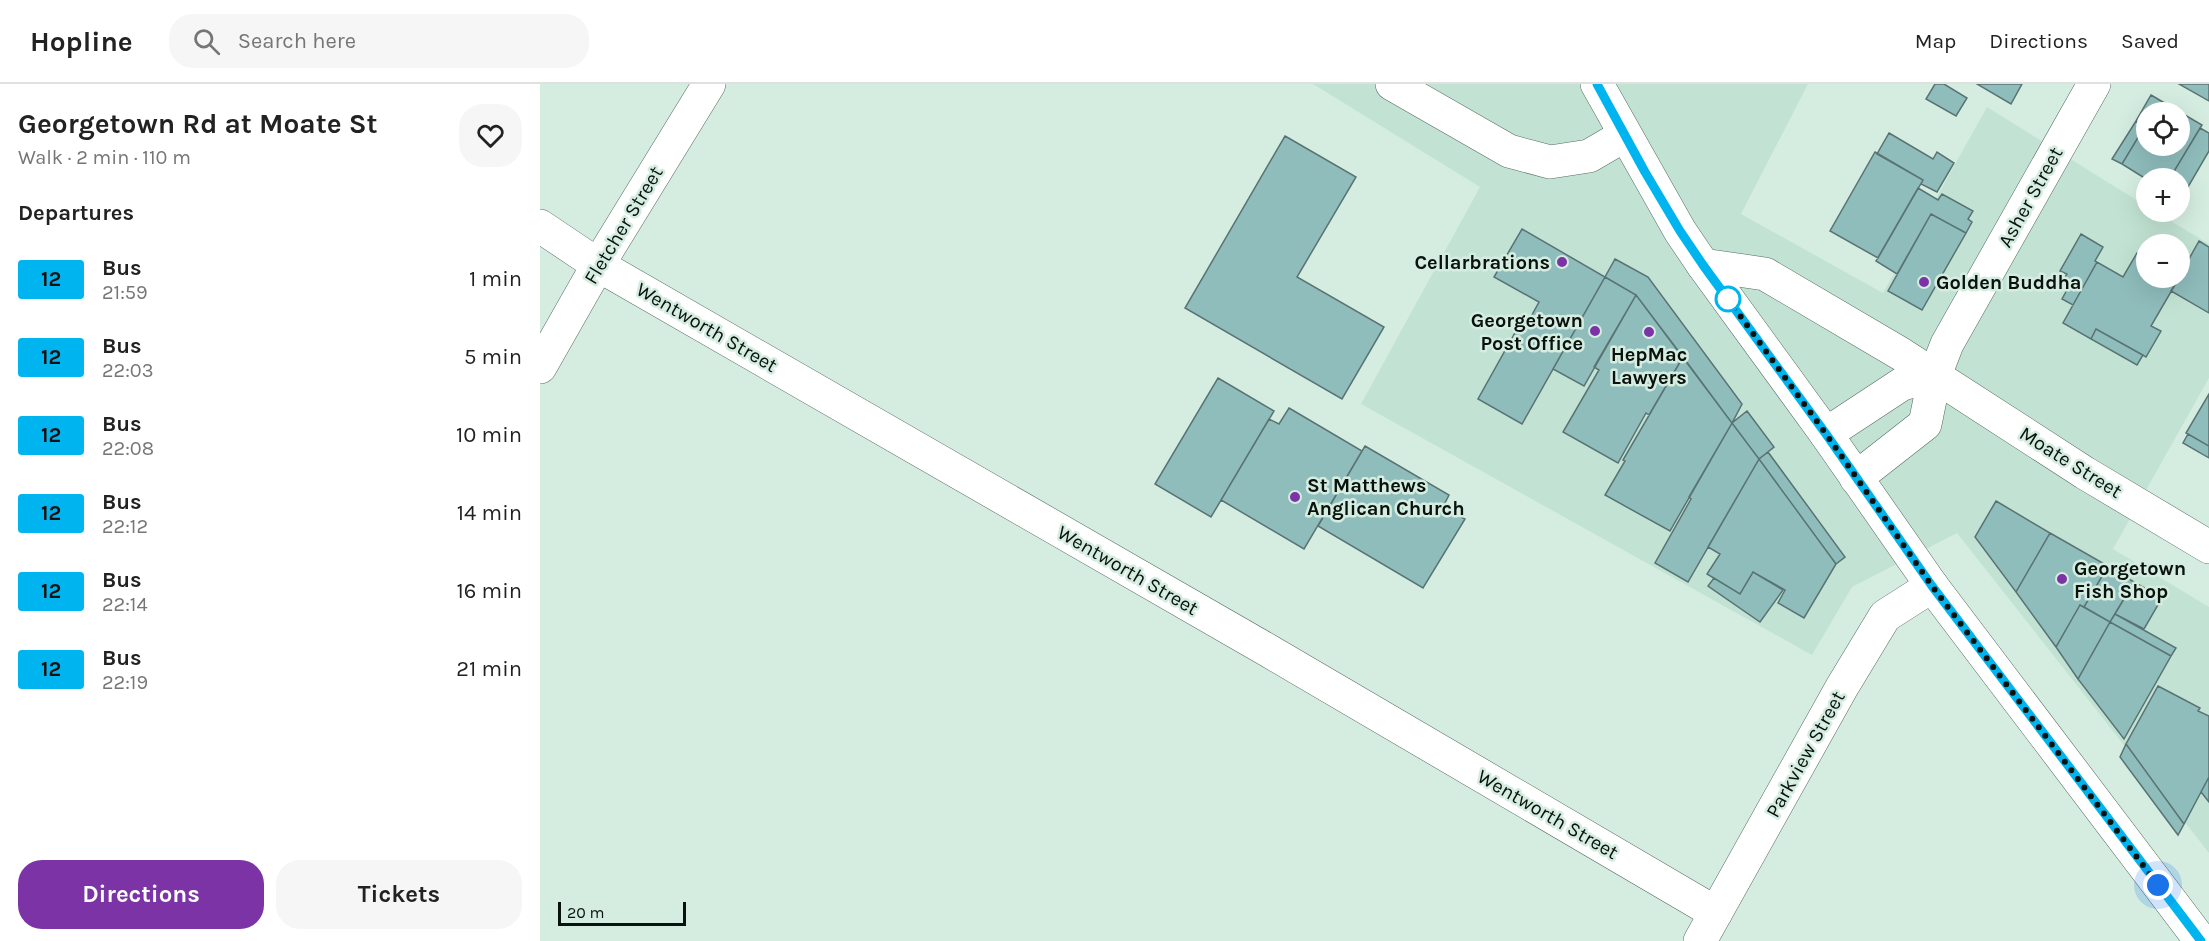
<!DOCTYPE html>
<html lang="en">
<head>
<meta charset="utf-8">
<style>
	body { margin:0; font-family:Karla,sans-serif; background:#f6f6f6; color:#222; height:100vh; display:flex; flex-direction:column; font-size:22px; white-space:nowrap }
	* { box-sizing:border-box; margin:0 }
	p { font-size:20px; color:#767676 }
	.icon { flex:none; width:33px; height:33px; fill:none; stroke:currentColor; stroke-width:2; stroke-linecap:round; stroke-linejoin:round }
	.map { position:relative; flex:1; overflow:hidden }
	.drawer { display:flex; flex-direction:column; background:#fff; width:540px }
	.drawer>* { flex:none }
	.badge { padding:0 12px; border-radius:4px; font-size:21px; line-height:39px }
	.buttons { position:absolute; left:1596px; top:18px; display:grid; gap:12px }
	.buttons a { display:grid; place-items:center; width:54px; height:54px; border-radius:50%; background:#fff; box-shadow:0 6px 24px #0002; font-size:30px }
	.scale { position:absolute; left:18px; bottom:15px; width:128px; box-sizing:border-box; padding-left:6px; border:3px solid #0a120e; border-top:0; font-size:16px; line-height:21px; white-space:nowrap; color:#0a120e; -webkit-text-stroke:4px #d5ede1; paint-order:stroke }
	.you { position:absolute; width:30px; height:30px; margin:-15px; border:4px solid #fff; border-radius:50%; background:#1a73e8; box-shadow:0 0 0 9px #1a73e833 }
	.map>.badge { position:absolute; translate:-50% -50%; box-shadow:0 0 0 3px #fff }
	h2 { padding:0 18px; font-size:22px; line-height:54px }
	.round { display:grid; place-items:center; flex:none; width:63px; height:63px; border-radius:24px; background:#f6f6f6 }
	.head { display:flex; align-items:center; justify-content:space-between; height:102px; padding:0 18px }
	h1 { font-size:28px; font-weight:700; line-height:45px }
	.button { display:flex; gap:12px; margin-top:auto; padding:12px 18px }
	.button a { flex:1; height:69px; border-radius:24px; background:#7c33a6; color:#fff; font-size:24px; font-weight:700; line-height:69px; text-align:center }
	.button a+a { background:#f6f6f6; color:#222 }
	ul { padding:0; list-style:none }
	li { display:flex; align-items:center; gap:18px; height:78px; padding:0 18px }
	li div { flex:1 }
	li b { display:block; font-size:22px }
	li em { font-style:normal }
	li .badge { min-width:66px; font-weight:700; text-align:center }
	header { display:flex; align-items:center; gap:36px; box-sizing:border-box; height:84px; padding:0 30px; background:#fff; border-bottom:2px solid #e0e0e0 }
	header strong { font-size:28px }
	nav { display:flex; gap:33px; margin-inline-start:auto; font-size:21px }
	.search { width:420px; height:54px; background:#f6f6f6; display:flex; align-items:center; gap:15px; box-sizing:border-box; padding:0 21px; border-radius:24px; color:#767676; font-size:22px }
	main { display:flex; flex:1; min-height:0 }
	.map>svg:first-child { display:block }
	.built { fill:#c2e3d3; fill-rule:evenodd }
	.building { fill:#8fbdbc; stroke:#597372; stroke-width:1.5; fill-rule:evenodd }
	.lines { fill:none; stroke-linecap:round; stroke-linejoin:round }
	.minor-casing { stroke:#566c61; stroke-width:34 }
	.tertiary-casing { stroke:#566c61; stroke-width:34 }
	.minor { stroke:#fff; stroke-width:33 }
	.tertiary { stroke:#fff; stroke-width:33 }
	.line-casing { stroke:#fff; stroke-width:14 }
	.line { stroke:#00b5ef; stroke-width:9 }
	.walk { stroke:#0a120e; stroke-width:6; stroke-dasharray:0 10.8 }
	.poi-dot { fill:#7c33a6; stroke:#d5ede1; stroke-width:2 }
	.stop-dot { fill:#fff; stroke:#00b5ef; stroke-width:3 }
	.labels { text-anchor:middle; stroke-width:5; stroke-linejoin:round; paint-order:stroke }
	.street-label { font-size:20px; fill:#0a120e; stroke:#d5ede1 }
	.poi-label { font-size:20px; font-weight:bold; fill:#0a120e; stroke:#d5ede1; text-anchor:start }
</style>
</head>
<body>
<header>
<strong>Hopline</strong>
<div class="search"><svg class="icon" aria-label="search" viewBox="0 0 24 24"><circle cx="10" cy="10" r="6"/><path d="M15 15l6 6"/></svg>Search here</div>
<nav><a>Map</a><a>Directions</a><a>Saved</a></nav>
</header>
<main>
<section class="drawer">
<div class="head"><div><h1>Georgetown Rd at Moate St</h1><p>Walk · 2 min · 110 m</p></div><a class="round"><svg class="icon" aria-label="heart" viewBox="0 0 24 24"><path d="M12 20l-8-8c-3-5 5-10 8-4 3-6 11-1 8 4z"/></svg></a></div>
<h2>Departures</h2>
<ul>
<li><span class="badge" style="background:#00b5ef;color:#111">12</span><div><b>Bus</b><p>21:59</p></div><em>1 min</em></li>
<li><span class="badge" style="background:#00b5ef;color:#111">12</span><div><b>Bus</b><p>22:03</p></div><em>5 min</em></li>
<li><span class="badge" style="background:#00b5ef;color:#111">12</span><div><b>Bus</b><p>22:08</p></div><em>10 min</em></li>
<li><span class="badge" style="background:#00b5ef;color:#111">12</span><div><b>Bus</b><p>22:12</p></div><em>14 min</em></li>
<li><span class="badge" style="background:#00b5ef;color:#111">12</span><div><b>Bus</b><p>22:14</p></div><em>16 min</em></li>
<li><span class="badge" style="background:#00b5ef;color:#111">12</span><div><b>Bus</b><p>22:19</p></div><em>21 min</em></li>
</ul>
<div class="button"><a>Directions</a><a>Tickets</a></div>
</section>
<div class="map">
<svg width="1669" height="857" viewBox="0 0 1669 857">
	<rect width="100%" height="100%" fill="#d5ede1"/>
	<!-- built -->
	<path class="built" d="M773 0H1268L1201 130 1343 209 1447 23 1606 122V128H1616L1669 160V294L1573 465 1669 523V769L1417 449 1312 503 1272 571 821 320 940 103ZM1606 160H1640V194H1606Z"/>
	<!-- building -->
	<path class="building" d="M1395 0H1404L1427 14 1416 32 1386 15Z
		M1437 0H1482L1471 20Z
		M1639 0H1669V17Z
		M1611 11 1662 41 1630 94 1606 95 1582 80 1605 42 1596 37ZM1606 28H1640V62H1606Z
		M1596 37 1605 42 1582 80 1572 75Z
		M1660 44 1669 49V67L1641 115 1640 94H1630Z
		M1349 49 1393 75 1397 68 1414 79 1397 108 1381 100 1383 96 1337 70Z
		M745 52 816 93 757 193 844 243 802 315 645 224Z
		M1335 68 1383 96 1338 174 1290 147Z
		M1378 104 1398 116 1402 110 1433 127 1428 135 1432 138 1426 149 1391 130 1357 190 1336 177Z
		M1391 130 1426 149 1382 226 1348 207Z
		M982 145 1065 193 982 340 938 315 976 247 982 249 999 218 954 193Z
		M1541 150 1563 163 1555 177 1557 178 1533 221 1522 215 1528 204 1520 201 1527 190 1520 187Z
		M1659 157 1669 163V229L1631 207Z
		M1597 169 1606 175V194H1639L1611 242 1621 247 1606 273 1556 245 1551 255 1523 239 1557 178 1583 193Z
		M1075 175 1108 193 1202 320 1192 339 1096 211 1065 193Z
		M1065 193 1096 211 1044 302 1013 285Z
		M1096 211 1143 273 1109 331 1106 329 1078 379 1023 348 1059 286 1054 283Z
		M1556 245 1603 271 1597 281 1551 255Z
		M1143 273 1192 339 1130 447 1065 411 1085 377 1083 376Z
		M678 294 734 327 671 433 615 400Z
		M1669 310V362L1646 349Z
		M749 324 822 367 764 465 681 416 729 335 739 340Z
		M1207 327 1234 363 1219 375 1192 339Z
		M1192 339 1219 375 1148 498 1115 479 1151 415 1149 413Z
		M1648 350 1669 362V374L1643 359Z
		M825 362 909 411 903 423 925 435 883 504 778 442Z
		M1228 368 1305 473 1296 480 1219 375Z
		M1219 375 1296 480 1264 534 1238 519 1245 506 1213 488 1200 510 1167 490 1180 470 1168 463Z
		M1456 417 1510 449 1476 508 1435 453Z
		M1510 449 1568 482 1544 523 1540 521 1516 563 1476 508Z
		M1568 482 1594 498 1570 538 1544 523Z
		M1213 488 1243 506 1220 538 1168 502 1174 494 1200 510Z
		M1594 498 1622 514 1604 545 1575 530Z
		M1540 521 1570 538 1538 595 1516 563Z
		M1575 530 1636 564 1631 572 1570 538Z
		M1570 538 1631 572 1584 655 1538 595Z
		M1618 602 1660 624 1658 627 1669 632V693L1644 740 1586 660Z
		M1586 660 1644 740 1638 751 1580 673Z
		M1669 693V718L1661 708Z"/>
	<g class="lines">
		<defs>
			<path id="minor" d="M852 0 969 67 1010 78 1049 72 1085 51
				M0 142 58 181 729 567 1176 829
				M1163 181 1225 190 1361 270 1545 389 1669 463
				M0 283 58 181 169 0
				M1286 350 1362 300 1395 291
				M1316 394 1385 340 1395 291 1407 260 1554 0
				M1160 857 1302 603 1345 532 1392 502"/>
			<path id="tertiary" d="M1057 0 1140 147 1163 181 1286 350 1392 502 1661 857"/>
		</defs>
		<!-- minor casing -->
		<use href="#minor" class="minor-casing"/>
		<!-- tertiary casing -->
		<use href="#tertiary" class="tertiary-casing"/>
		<!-- minor -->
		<use href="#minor" class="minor"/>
		<!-- tertiary -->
		<use href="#tertiary" class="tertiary"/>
	</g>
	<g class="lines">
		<defs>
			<path id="line" d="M1057 0 1105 88 1140 147 1163 181 1286 350 1392 502 1661 857"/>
		</defs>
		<!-- line casing -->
		<use href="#line" class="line-casing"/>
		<!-- line -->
		<use href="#line" class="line"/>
		<!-- walk -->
		<path class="walk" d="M1188 215 1286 350 1392 502 1618 801"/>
	</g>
	<!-- markers -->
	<g class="poi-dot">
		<circle cx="1022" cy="178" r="6"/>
		<circle cx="1384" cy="198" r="6"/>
		<circle cx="1055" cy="247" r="6"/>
		<circle cx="1109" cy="248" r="6"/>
		<circle cx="755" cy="413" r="6"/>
		<circle cx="1522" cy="495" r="6"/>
	</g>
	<circle class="stop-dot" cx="1188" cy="215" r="12"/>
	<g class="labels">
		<!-- street labels -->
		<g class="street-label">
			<text transform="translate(1490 113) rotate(-61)" y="7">Asher Street</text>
			<text transform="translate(83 141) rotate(-59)" y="7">Fletcher Street</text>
			<text transform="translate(167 243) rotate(30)" y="7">Wentworth Street</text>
			<text transform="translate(1531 378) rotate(32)" y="7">Moate Street</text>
			<text transform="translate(588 486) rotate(30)" y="7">Wentworth Street</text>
			<text transform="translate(1265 670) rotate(-61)" y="7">Parkview Street</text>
			<text transform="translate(1008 730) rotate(30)" y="7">Wentworth Street</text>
		</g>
		<!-- poi labels -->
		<g class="poi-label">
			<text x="1010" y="185" text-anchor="end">Cellarbrations</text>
			<text x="1396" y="205">Golden Buddha</text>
			<text x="1043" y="243" text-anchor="end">Georgetown<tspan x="1043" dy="23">Post Office</tspan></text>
			<text x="1109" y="277" text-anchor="middle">HepMac<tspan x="1109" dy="23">Lawyers</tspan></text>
			<text x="767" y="408">St Matthews<tspan x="767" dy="23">Anglican Church</tspan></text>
			<text x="1534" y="491">Georgetown<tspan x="1534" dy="23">Fish Shop</tspan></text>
		</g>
	</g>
</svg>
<div class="buttons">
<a><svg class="icon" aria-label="locate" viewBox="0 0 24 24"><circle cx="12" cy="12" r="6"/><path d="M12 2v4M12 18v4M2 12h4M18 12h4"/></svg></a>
<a>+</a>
<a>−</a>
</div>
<div class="scale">20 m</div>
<div class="you" style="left:1618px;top:801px"></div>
</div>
</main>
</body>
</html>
